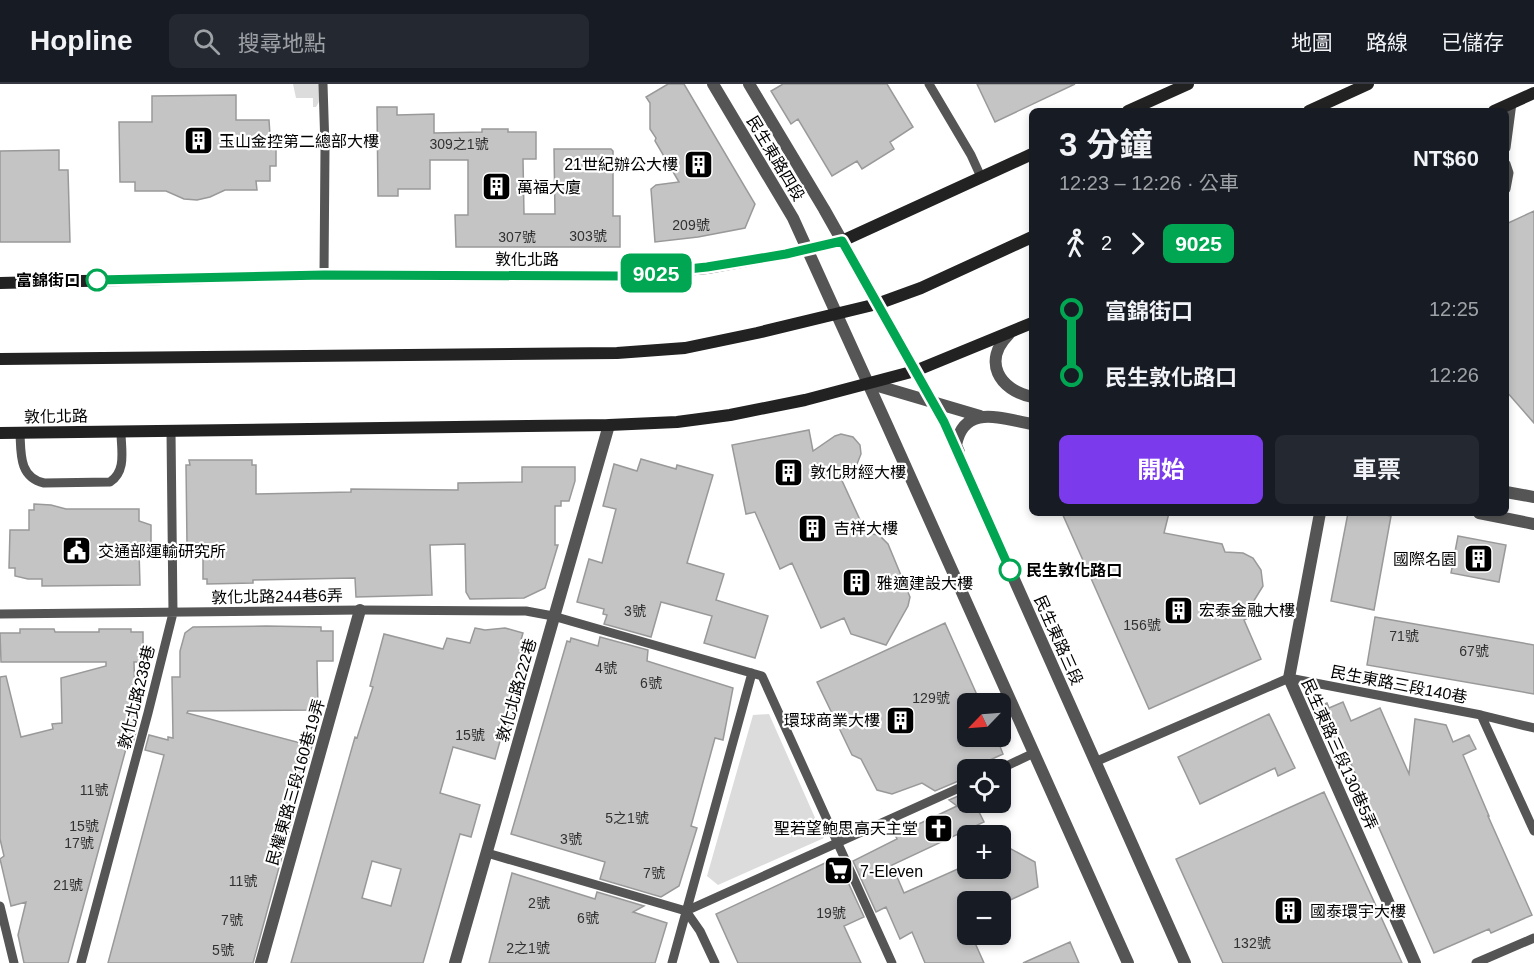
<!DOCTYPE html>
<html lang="zh-TW">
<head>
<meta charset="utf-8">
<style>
	body { margin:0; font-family:Arial,"Noto Sans TC",sans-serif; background:#242831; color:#f1f3f6; height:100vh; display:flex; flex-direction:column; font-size:22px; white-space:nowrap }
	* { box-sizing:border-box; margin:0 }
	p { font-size:20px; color:#9ea1a6 }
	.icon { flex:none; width:33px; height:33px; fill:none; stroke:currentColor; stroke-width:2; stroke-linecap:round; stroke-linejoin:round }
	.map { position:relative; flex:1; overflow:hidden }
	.panel { position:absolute; left:1029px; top:24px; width:480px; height:408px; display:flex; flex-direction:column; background:#171b24; border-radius:9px; box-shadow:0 3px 9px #0003 }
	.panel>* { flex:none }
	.badge { padding:0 12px; border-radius:9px; font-size:21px; line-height:39px }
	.needle { width:39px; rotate:245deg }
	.controls { position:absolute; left:957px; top:609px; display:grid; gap:12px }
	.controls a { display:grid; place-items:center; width:54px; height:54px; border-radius:9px; background:#171b24; box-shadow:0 3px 9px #0003; font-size:30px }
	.map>.badge { position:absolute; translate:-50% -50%; box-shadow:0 0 0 3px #fff }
	.legs { display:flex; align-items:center; gap:9px; height:66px; padding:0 30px; font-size:20px }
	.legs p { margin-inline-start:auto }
	.summary { display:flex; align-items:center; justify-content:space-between; height:102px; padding:0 30px }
	h1 { font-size:33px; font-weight:700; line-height:45px }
	.primary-button { display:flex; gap:12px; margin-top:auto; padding:12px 30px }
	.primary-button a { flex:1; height:69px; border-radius:9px; background:#7c3aed; color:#fff; font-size:24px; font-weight:700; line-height:69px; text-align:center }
	.primary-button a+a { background:#242831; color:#f1f3f6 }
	ul { padding:0 30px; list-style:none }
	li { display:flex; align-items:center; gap:21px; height:66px; font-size:22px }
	li i { display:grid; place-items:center; width:9px; height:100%; margin:0 8px; background:currentColor }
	li i::after { content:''; width:15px; height:15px; margin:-8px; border:4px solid; border-radius:50%; background:#171b24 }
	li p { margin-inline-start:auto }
	li:first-child i { background:linear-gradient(#0000 50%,currentColor 0) }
	li:last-child i { background:linear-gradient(currentColor 50%,#0000 0) }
	header { display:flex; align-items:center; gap:36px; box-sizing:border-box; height:84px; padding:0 30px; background:#171b24; border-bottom:2px solid #363941 }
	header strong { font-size:28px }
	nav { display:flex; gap:33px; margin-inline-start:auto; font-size:21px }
	.search { width:420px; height:54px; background:#242831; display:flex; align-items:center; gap:15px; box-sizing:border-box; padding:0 21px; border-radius:9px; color:#9ea1a6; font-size:22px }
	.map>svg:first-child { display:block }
	.green { fill:#dcdcdc }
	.building { fill:#c4c4c4; stroke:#999; stroke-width:1.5; fill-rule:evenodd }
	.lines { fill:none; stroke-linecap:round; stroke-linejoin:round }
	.service { stroke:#555; stroke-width:9 }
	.minor { stroke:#555; stroke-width:12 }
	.tertiary { stroke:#555; stroke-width:12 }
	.secondary { stroke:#222; stroke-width:12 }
	.line-1-casing { stroke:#fff; stroke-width:14 }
	.line-1 { stroke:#00a651; stroke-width:9 }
	.stop-1-dot { fill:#fff; stroke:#00a651; stroke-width:3 }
	.labels { text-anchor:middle; stroke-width:4.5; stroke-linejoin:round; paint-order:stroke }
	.number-label { font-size:14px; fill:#313131 }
	.poi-label { font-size:16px; fill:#000; stroke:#fff; text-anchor:start }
	.street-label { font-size:16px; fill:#000; stroke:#fff }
	.stop-label { font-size:16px; font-weight:bold; fill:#000; stroke:#fff; text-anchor:end }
</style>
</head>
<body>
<header>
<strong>Hopline</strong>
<div class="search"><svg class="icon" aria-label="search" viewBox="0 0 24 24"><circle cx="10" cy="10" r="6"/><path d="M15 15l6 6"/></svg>搜尋地點</div>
<nav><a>地圖</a><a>路線</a><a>已儲存</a></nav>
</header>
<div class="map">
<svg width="1534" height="879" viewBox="0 0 1534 879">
	<rect width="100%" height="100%" fill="#fff"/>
	<!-- green -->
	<path class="green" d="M293 0H322L323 11 316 23H313V14H296Z
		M769 630 824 754 718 801 707 792 753 631Z"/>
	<!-- building -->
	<path class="building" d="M668 0H684L755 120 745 144 698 153 655 158 651 105 656 101 679 98 655 57 656 54 650 45V19L646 13Z
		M783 0H887L913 43 890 58 894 65 862 85 857 77 832 92 798 35 791 40 771 7Z
		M977 0H1075L995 38Z
		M236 11V36H269L270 51H276V82H270V97H256L257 106H225L210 113 197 116 184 115 166 107H135V98H120L119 38H152V12Z
		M377 23H397V31L434 30V49L482 48V45H508V48H536V75H523L524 130H555L554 65H611L613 67V132H620V163H456L455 131H468V76H430V105H398V112H378Z
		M59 66V86H68L70 158H0V67Z
		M1534 127V339L1506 307V140Z
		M809 346 813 367 835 352 841 350 853 353 860 361 861 370 857 380 839 390 866 449 879 451 888 460 910 513 908 522 886 561 851 550 844 534 821 544 792 479 780 485 755 428 746 430 732 361Z
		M641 375 676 385 677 381 713 391 687 479 724 490 716 516 768 532 755 574 704 559 712 532 661 518 651 553 604 540 607 531 603 530 604 525 577 518 589 475 602 479 616 425 603 422 614 380 637 387Z
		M189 376H252V381H256V410L351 408V405L458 406V399L522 398V383H575V397L569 417H561V422H555V461H558L545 504 524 514 470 515 466 508 465 460 430 461 432 511 356 513 355 494 253 496V499L207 500V495H203V466H191V460H187L186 381H190Z
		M34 420 51 421 66 425H139V437L151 441V466H139L140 501 42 502V495H28L15 492V484H9L10 446H29V426H34Z
		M1062 429H1169L1164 449 1222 460 1225 468 1243 469 1253 474 1261 486 1263 502 1250 523 1254 531 1244 536 1261 575 1149 625Z
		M1348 429H1375L1391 432 1374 526 1331 517Z
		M1458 452 1506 461 1499 498 1451 489Z
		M1375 533 1534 561V610L1367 581Z
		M945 539 981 620H968V652H996L1003 670 968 686V693L935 707 922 699 892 710 877 706 861 675 852 671 817 598Z
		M266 542 321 543V547H333V577H317L318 626 188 627 187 629 312 662 253 879H108L164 671 145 666 149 651 168 656V653L173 654 172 593H180V567L185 549 193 543Z
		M475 544 485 546 505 544 523 549 521 556 526 557 520 577 527 579 508 644 504 643 495 675 453 663 440 709 480 721 471 753 460 750 423 879H291L355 653 357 654 373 603 370 602 384 550 443 565 447 554 470 559ZM372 777 401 785 391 822 362 814Z
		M20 545H54L55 548H99V545H131V548H143V578H134L136 648 132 662 127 661 68 879H24L18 851 26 818 11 822 0 775 4 772 0 755V593L6 592 21 653 53 645 52 640 62 639 61 594 106 582V578H1L0 549H20Z
		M600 553 648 566 647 577 733 604 723 656 715 654 691 742 697 744 679 802 661 813 600 795 605 778 511 750 567 557 570 558 571 554 598 562Z
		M1343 618 1351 637 1380 624 1409 690 1415 635 1446 641 1453 658 1469 651 1476 665 1463 671 1489 732H1488L1532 831 1491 849 1489 845 1434 869 1343 662 1331 668 1312 625 1327 619 1329 624Z
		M1269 630 1295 684 1278 692 1275 684 1200 720 1178 673Z
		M968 708V718H974L984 738 892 781 904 809 960 784H1000V759L1035 778 1038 803 1006 818H968V850H971L984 879H925L912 848 900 855 886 823 876 828 853 777 897 755 895 751 957 722 949 716Z
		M1324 708 1402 879H1223L1176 775Z
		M825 779 829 787 841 783 864 833 844 842 861 879H738L716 830Z
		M512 789 595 815 597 808 644 822 633 828 667 839 655 879H489Z
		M1070 858 1079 879H1023Z"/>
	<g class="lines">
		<!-- service -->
		<path class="service" d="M323 0 325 64 324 191
			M929 0 971 71 981 93
			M1506 64 1512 19
			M1506 80 1509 89 1506 105
			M20 349C21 370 19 393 44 399L110 398C127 387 121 365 121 348
			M0 530 360 526 526 527 553 532 762 592 892 879
			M1481 631 1534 747
			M1095 678 1289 594 1481 631 1534 644
			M998 686 1034 669
			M487 769 686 827
			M0 822 14 879
			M686 827 968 700
			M686 827 700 847 715 879
			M81 879 148 629 173 529 171 347
			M672 879 752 589
			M1476 879 1534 854"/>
		<!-- minor -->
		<path class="minor" d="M1009 250C982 277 999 306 1032 313
			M868 299 980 332
			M959 368 956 361C964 319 1002 335 1032 340
			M1506 408 1534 413
			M1320 429 1289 594 1415 879
			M1479 429 1534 440
			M261 879 360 526
			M455 879 609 341"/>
		<!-- tertiary -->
		<path class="tertiary" d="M713 0 793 134 887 341 1128 879
			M749 0 824 125 944 338 1185 879"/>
		<!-- secondary -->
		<path class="secondary" d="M1128 27 1188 0
			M1309 27 1368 0
			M1494 27 1534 9
			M0 199 324 191 621 192 707 184 786 170 842 157 1032 70
			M0 275 617 269 685 264 757 249 877 220 921 204 1032 153
			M0 349 609 341 677 338 730 331 805 316 915 287 1032 239"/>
	</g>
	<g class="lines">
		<defs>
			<path id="line-1" d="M97 196 324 191 621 192 707 183 786 170 842 157 944 338 1010 486"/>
		</defs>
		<!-- line-1 casing -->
		<use href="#line-1" class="line-1-casing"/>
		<!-- line-1 -->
		<use href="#line-1" class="line-1"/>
	</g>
	<!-- icons -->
	<defs>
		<symbol id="building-square" viewBox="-11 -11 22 22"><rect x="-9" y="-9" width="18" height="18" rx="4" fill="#000" stroke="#fff"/><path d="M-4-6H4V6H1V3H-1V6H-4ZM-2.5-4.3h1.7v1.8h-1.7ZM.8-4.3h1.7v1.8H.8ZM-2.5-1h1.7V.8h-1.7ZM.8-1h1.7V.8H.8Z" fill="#fff"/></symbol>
		<symbol id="civic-square" viewBox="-11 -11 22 22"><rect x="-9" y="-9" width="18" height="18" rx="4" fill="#000" stroke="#fff"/><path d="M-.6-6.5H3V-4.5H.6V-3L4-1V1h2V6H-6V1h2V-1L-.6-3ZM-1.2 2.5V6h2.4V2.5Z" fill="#fff"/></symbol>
		<symbol id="church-square" viewBox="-11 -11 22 22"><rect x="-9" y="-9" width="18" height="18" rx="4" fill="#000" stroke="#fff"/><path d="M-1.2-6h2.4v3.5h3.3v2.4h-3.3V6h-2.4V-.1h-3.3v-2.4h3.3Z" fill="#fff"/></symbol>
		<symbol id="supermarket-square" viewBox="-11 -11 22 22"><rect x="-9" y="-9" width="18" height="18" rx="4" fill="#000" stroke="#fff"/><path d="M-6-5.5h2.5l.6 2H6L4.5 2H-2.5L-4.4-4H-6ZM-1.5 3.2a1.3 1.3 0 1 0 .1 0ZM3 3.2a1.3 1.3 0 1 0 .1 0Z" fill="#fff"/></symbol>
	</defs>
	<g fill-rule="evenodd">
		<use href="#building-square" x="182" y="40" width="33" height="33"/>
		<use href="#building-square" x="682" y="64" width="33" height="33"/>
		<use href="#building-square" x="480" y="86" width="33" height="33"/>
		<use href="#building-square" x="772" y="372" width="33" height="33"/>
		<use href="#building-square" x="796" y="428" width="33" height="33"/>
		<use href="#civic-square" x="60" y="450" width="33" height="33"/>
		<use href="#building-square" x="1462" y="458" width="33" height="33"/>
		<use href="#building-square" x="840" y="482" width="33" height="33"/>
		<use href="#building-square" x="1162" y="510" width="33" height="33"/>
		<use href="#building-square" x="884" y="620" width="33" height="33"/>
		<use href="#church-square" x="922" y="728" width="33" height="33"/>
		<use href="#supermarket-square" x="822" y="770" width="33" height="33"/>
		<use href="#building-square" x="1272" y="810" width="33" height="33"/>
	</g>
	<!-- markers -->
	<g class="stop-1-dot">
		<circle cx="97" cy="196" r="10"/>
		<circle cx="1010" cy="486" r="10"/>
	</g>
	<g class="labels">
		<!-- number labels -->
		<g class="number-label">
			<text x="459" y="65">309之1號</text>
			<text x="691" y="146">209號</text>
			<text x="588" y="157">303號</text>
			<text x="517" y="158">307號</text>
			<text x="635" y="532">3號</text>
			<text x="1142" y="546">156號</text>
			<text x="1404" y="557">71號</text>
			<text x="1474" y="572">67號</text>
			<text x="606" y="589">4號</text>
			<text x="651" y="604">6號</text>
			<text x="931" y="619">129號</text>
			<text x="470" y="656">15號</text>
			<text x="94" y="711">11號</text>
			<text x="627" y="739">5之1號</text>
			<text x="84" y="747">15號</text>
			<text x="571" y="760">3號</text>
			<text x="79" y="764">17號</text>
			<text x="654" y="794">7號</text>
			<text x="243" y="802">11號</text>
			<text x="68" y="806">21號</text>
			<text x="539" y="824">2號</text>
			<text x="831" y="834">19號</text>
			<text x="588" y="839">6號</text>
			<text x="232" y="841">7號</text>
			<text x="1252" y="864">132號</text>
			<text x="528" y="869">2之1號</text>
			<text x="223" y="871">5號</text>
		</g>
		<!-- poi labels -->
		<g class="poi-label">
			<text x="219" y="63">玉山金控第二總部大樓</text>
			<text x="678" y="86" text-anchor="end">21世紀辦公大樓</text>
			<text x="517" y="109">萬福大廈</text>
			<text x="810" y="394">敦化財經大樓</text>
			<text x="834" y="450">吉祥大樓</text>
			<text x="98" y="473">交通部運輸研究所</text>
			<text x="1457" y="481" text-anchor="end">國際名園</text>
			<text x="877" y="505">雅適建設大樓</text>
			<text x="1199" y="532">宏泰金融大樓</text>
			<text x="880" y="642" text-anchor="end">環球商業大樓</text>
			<text x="918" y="750" text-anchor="end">聖若望鮑思高天主堂</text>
			<text x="860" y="793">7-Eleven</text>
			<text x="1310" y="833">國泰環宇大樓</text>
		</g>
		<!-- street labels -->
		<g class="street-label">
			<text transform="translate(776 74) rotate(59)" y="6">民生東路四段</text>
			<text x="527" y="181">敦化北路</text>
			<text transform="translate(56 332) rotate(-1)" y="6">敦化北路</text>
			<text transform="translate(277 512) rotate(-1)" y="6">敦化北路244巷6弄</text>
			<text transform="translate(1059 556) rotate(66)" y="6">民生東路三段</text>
			<text transform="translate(1399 600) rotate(11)" y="6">民生東路三段140巷</text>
			<text transform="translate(516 606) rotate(-74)" y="6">敦化北路222巷</text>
			<text transform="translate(136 613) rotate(-76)" y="6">敦化北路238巷</text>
			<text transform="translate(1340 670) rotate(66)" y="6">民生東路三段130巷5弄</text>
			<text transform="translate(295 698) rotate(-74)" y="6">民權東路三段160巷19弄</text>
		</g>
		<!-- stop labels -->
		<g class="stop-label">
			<text x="80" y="202">富錦街口</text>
			<text x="1026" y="492" text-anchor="start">民生敦化路口</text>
		</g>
	</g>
</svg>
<div class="controls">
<a><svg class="needle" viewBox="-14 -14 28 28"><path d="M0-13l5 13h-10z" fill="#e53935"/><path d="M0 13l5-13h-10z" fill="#9ea1a6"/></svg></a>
<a><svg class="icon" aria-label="locate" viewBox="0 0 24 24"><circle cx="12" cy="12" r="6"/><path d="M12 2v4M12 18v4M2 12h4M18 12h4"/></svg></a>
<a>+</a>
<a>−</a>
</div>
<b class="badge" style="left:656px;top:189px;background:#00a651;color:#fff">9025</b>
<section class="panel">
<div class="summary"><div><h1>3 分鐘</h1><p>12:23 – 12:26 · 公車</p></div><b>NT$60</b></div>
<div class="legs"><svg class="icon" aria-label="walk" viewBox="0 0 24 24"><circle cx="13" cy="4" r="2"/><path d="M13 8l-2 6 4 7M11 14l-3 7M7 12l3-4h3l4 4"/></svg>2<svg class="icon" aria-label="forward" viewBox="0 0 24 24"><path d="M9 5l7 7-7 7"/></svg><b class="badge" style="background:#00a651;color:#fff">9025</b></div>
<ul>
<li><i style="color:#00a651"></i><b>富錦街口</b><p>12:25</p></li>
<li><i style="color:#00a651"></i><b>民生敦化路口</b><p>12:26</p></li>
</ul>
<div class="primary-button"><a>開始</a><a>車票</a></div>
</section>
</div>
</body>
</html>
